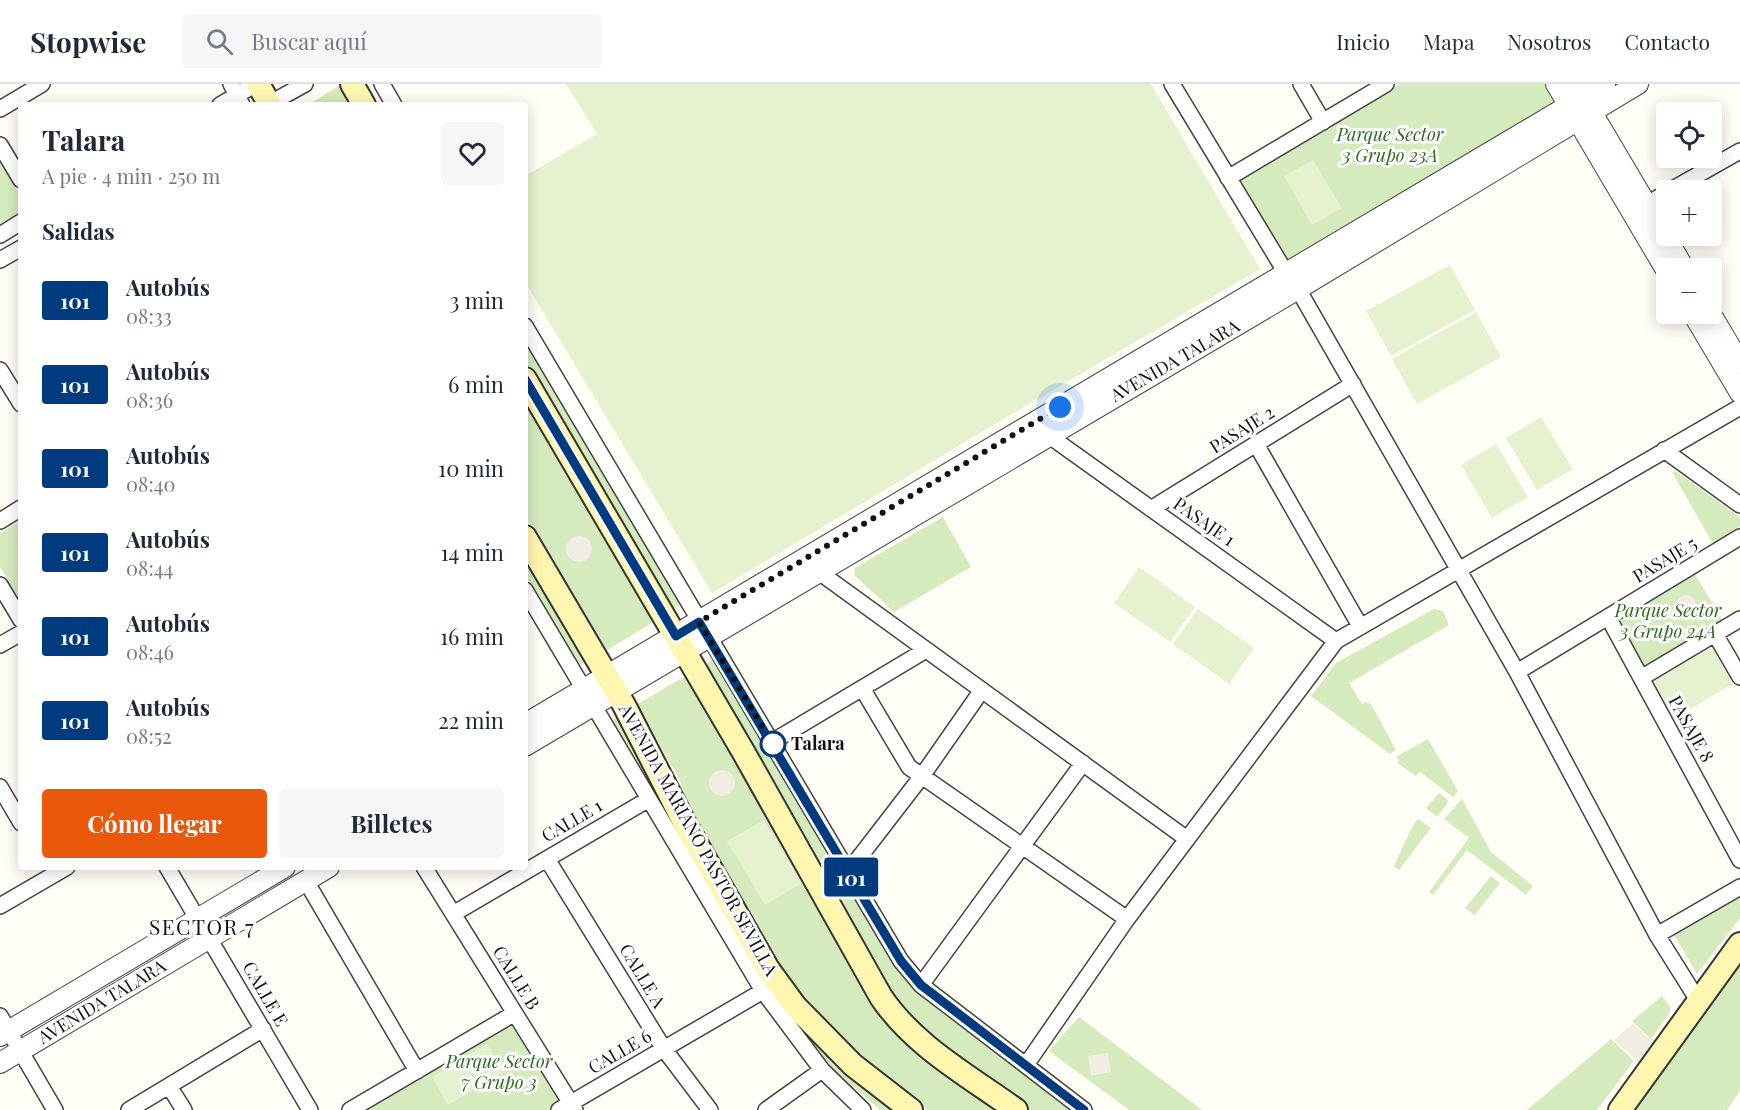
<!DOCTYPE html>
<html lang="es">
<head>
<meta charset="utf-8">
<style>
	body { margin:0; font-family:"Playfair Display",serif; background:#f6f6f7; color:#1f2937; height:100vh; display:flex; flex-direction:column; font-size:22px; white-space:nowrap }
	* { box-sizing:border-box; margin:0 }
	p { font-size:20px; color:#747a83 }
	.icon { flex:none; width:33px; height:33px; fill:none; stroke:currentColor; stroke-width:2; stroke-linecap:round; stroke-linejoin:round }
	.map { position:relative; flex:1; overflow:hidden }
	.drawer { position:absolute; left:18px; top:18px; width:510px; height:768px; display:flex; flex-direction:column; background:#fff; border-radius:6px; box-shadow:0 3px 15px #0003 }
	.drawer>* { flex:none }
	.badge { padding:0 12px; border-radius:4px; font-size:21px; line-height:39px }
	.tools { position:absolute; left:1656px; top:18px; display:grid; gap:12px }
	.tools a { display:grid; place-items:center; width:66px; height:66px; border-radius:6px; background:#fff; box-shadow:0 3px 15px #0003; font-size:30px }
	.you { position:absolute; width:30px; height:30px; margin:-15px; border:4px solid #fff; border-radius:50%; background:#1a73e8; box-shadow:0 0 0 9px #1a73e833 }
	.map>.badge { position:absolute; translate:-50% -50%; box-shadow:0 0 0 3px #fff }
	h2 { padding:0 24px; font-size:22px; line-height:54px }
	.round { display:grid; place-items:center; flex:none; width:63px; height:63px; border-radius:6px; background:#f6f6f7 }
	.head { display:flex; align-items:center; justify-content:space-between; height:102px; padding:0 24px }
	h1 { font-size:28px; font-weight:700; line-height:45px }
	.button { display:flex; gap:12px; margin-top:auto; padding:12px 24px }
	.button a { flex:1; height:69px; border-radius:6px; background:#ea580c; color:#fff; font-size:24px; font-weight:700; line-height:69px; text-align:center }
	.button a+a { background:#f6f6f7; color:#1f2937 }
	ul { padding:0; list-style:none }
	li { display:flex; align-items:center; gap:18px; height:84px; padding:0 24px }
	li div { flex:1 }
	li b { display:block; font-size:22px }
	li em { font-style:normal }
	li .badge { min-width:66px; font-weight:700; text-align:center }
	header { display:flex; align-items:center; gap:36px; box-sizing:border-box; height:84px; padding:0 30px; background:#fff; border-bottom:2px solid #e0e1e3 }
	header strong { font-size:28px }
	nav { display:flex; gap:33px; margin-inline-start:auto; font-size:21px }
	.search { width:420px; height:54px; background:#f6f6f7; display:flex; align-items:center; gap:15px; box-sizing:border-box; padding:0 21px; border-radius:6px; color:#747a83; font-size:22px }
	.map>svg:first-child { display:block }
	.green { fill:#d5ebbd }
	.pitch { fill:#e6f2cf }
	.plaza { fill:#f1ede2 }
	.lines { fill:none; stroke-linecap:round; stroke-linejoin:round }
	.minor-casing { stroke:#444; stroke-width:18 }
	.tertiary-casing { stroke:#444; stroke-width:22 }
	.secondary-casing { stroke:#333; stroke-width:26 }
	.minor { stroke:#fff; stroke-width:15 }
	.tertiary { stroke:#fff; stroke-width:20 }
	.secondary { stroke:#fff6b0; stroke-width:22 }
	.line-casing { stroke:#fff; stroke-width:14 }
	.line { stroke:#003b80; stroke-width:9 }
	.walk { stroke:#111; stroke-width:6; stroke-dasharray:0 10.8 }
	.stop-dot { fill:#fff; stroke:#003b80; stroke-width:3 }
	.labels { text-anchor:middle; stroke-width:6; stroke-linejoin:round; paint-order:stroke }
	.park-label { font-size:18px; font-style:italic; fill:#2f6b1f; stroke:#fff }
	.street-label { font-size:18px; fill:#111; stroke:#fff }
	.stop-label { font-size:18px; font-weight:bold; fill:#111; stroke:#fff; text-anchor:start }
	.quarter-label { font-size:21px; letter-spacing:1.5px; fill:#111; stroke:#fff }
</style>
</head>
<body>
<header>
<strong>Stopwise</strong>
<div class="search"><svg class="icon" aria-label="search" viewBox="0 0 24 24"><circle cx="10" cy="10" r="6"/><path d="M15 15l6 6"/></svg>Buscar aquí</div>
<nav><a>Inicio</a><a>Mapa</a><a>Nosotros</a><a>Contacto</a></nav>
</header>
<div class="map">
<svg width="1740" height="1026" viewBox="0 0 1740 1026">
	<rect width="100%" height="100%" fill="#fffdf5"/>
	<!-- green -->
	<path class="green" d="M1400 0H1545L1556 19 1287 178 1238 96Z
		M340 1 352 21H308Z
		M0 78 21 113V131L0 143Z
		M525 254 683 519 668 528 525 284Z
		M525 316 655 537 604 568 525 432Z
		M1675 387 1740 433V442L1713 460 1672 388Z
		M943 433 971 483 894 528 854 491 855 484Z
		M21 436V518L0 483V449Z
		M525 469 589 576 577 583 525 493Z
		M1693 487 1725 540 1644 588 1612 535Z
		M1434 525 1443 527 1449 541 1349 599 1362 620 1365 618 1371 620 1396 666 1390 670 1311 612 1336 579Z
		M715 574 887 868 959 938 1071 1026H1023L918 942 886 904 702 582Z
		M687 591 864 901 998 1026H928L828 946 788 895 695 740 679 694 636 621Z
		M621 631 700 787 611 637Z
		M1428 655 1458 707 1453 713 1420 688 1416 692 1397 679 1399 676 1396 674 1399 671Z
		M1439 709 1449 717 1437 733 1426 724Z
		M1462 715 1491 768 1533 802 1526 811 1467 766 1433 811 1429 808 1469 754 1444 735Z
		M1418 735 1431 744 1399 786 1394 782 1412 743Z
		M1491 792 1500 799 1475 831 1465 824Z
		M1740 812V834L1697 890 1673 849Z
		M1740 875V1007L1727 1026H1631Z
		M772 907 898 1026H880L835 987 812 960Z
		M1662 912 1670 923V928L1651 955 1632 937Z
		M1079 933 1202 1026H1129L1049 967Z
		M511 939 561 1019 550 1026H359Z
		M1611 955 1634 977 1597 1026H1527Z"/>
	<!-- pitch -->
	<path class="pitch" d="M566 0H1151L1260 185 1012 330 712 509 525 198V92L597 50Z
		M1313 76 1342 124 1312 141 1284 92Z
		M1450 181 1475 226 1391 272 1366 227Z
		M1476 228 1501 273 1417 320 1392 275Z
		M1541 333 1573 385 1537 406 1506 354Z
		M1496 360 1528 413 1492 434 1461 381Z
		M1139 483 1195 523 1170 558 1114 519Z
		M1198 525 1254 564 1229 600 1173 560Z
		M1712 563 1733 600 1673 635 1651 598Z
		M764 736 802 799 765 821 727 757Z
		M487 960 503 988 448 1021 432 993Z"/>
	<!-- plaza -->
	<path class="plaza" d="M566 465a13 13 0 1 1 26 0a13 13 0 1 1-26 0Z
		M1676 521a10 10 0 1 1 20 0a10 10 0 1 1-20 0Z
		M709 699a13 13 0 1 1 26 0a13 13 0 1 1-26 0Z
		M1633 939 1653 958 1639 978 1614 956Z
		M1108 969 1111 988 1091 992 1088 972Z"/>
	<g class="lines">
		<defs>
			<path id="minor" d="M231 0 242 21
				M382 0 394 21
				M1172 0 1286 189
				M1301 0 1323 38
				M220 21 256 0
				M267 21 305 0
				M0 25 42 0
				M0 61 21 96
				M1228 94 1386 0
				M1671 106 1740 67
				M1646 121 1666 109
				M0 151 21 138
				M0 176 21 164
				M1298 205 1517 588 1657 851 1699 918
				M525 242 901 877 921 901 1084 1026
				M0 286 21 320
				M1048 351 1336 557
				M1256 360 1360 542
				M1664 366 1740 421
				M1151 425 1353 300
				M0 437 21 424
				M819 488 1187 755
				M0 501 21 536
				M525 506 763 907 822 986 863 1026
				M1608 533 1740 776
				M1715 550 1740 593
				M0 561 21 549
				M1517 588 1740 453
				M1641 594 1740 535
				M862 604 909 683 1127 835
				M772 658 926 566
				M0 703 21 739
				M547 775 664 965 710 1026
				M167 783 310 1026
				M424 783 575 1026
				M848 788 922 692 982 606
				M306 797 417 987
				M0 822 67 783
				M453 830 649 715
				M1657 851 1740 803
				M921 901 1083 679
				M0 932 55 1026
				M1026 981 1127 835 1336 557 1740 323
				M169 1002 184 1026
				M129 1026 263 945
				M350 1026 515 929
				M559 1026 763 907
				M766 1026 822 986"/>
			<path id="tertiary" d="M1556 0 1666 186
				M1575 0 1684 184
				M1693 230 1740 309
				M1711 230 1740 279
				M525 640 1605 0
				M525 662 1298 205 1638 0
				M0 952 285 783
				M0 979 329 783"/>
			<path id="secondary" d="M258 0 270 21
				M352 0 364 21
				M525 295 744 669 881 913C914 962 969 992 1016 1026
				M525 453 624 621 684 738 768 885 795 922 853 981 911 1026
				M1620 1026 1740 860"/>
		</defs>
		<!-- minor casing -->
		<use href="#minor" class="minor-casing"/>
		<!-- tertiary casing -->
		<use href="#tertiary" class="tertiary-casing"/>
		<!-- secondary casing -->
		<use href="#secondary" class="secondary-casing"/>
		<!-- minor -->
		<use href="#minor" class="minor"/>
		<!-- tertiary -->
		<use href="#tertiary" class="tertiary"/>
		<!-- secondary -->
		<use href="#secondary" class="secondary"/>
	</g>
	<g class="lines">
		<defs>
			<path id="line" d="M525 295 676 552 699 538 901 877 921 901 1084 1026"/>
		</defs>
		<!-- line casing -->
		<use href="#line" class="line-casing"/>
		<!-- line -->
		<use href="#line" class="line"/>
		<!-- walk -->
		<path class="walk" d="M773 660 699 538 1060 323"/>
	</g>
	<!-- markers -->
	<circle class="stop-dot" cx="773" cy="660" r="12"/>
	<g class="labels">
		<!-- park labels -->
		<g class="park-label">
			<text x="1390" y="57">Parque Sector<tspan x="1390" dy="21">3 Grupo 23A</tspan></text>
			<text x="1668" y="533">Parque Sector<tspan x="1668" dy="21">3 Grupo 24A</tspan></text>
			<text x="499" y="984">Parque Sector<tspan x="499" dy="21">7 Grupo 3</tspan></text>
		</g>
		<!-- street labels -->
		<g class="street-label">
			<text transform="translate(1175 277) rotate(-30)" y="6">AVENIDA TALARA</text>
			<text transform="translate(1242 346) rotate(-32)" y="6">PASAJE 2</text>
			<text transform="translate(1204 438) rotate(35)" y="6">PASAJE 1</text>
			<text transform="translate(1665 476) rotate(-31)" y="6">PASAJE 5</text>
			<text transform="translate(1691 645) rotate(61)" y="6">PASAJE 8</text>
			<text transform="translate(572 737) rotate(-30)" y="6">CALLE 1</text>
			<text transform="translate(698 756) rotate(61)" y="6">AVENIDA MARIANO PASTOR SEVILLA</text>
			<text transform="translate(642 892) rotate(59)" y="6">CALLE A</text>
			<text transform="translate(516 894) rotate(58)" y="6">CALLE B</text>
			<text transform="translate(265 910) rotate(60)" y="6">CALLE E</text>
			<text transform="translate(102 918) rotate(-31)" y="6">AVENIDA TALARA</text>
			<text transform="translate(620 968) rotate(-30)" y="6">CALLE 6</text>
		</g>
		<!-- stop labels -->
		<g class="stop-label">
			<text x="791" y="666">Talara</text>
		</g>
		<!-- quarter labels -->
		<g class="quarter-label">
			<text x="202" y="851">SECTOR 7</text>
		</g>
	</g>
</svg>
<div class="tools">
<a><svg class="icon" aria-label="locate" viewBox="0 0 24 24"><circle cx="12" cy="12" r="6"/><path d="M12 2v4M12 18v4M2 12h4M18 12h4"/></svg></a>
<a>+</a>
<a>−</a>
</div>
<div class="you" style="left:1060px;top:323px"></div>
<b class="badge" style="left:851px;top:793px;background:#003b80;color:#fff">101</b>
<section class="drawer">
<div class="head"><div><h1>Talara</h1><p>A pie · 4 min · 250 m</p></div><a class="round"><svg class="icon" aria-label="heart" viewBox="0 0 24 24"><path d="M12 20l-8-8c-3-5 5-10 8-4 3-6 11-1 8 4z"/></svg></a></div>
<h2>Salidas</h2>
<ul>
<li><span class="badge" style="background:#003b80;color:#fff">101</span><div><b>Autobús</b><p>08:33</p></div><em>3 min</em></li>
<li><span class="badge" style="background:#003b80;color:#fff">101</span><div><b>Autobús</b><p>08:36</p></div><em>6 min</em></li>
<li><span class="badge" style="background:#003b80;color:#fff">101</span><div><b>Autobús</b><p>08:40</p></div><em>10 min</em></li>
<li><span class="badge" style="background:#003b80;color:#fff">101</span><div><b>Autobús</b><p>08:44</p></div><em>14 min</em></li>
<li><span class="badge" style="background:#003b80;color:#fff">101</span><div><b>Autobús</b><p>08:46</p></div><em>16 min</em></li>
<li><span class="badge" style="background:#003b80;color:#fff">101</span><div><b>Autobús</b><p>08:52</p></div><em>22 min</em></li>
</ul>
<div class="button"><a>Cómo llegar</a><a>Billetes</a></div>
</section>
</div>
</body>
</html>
